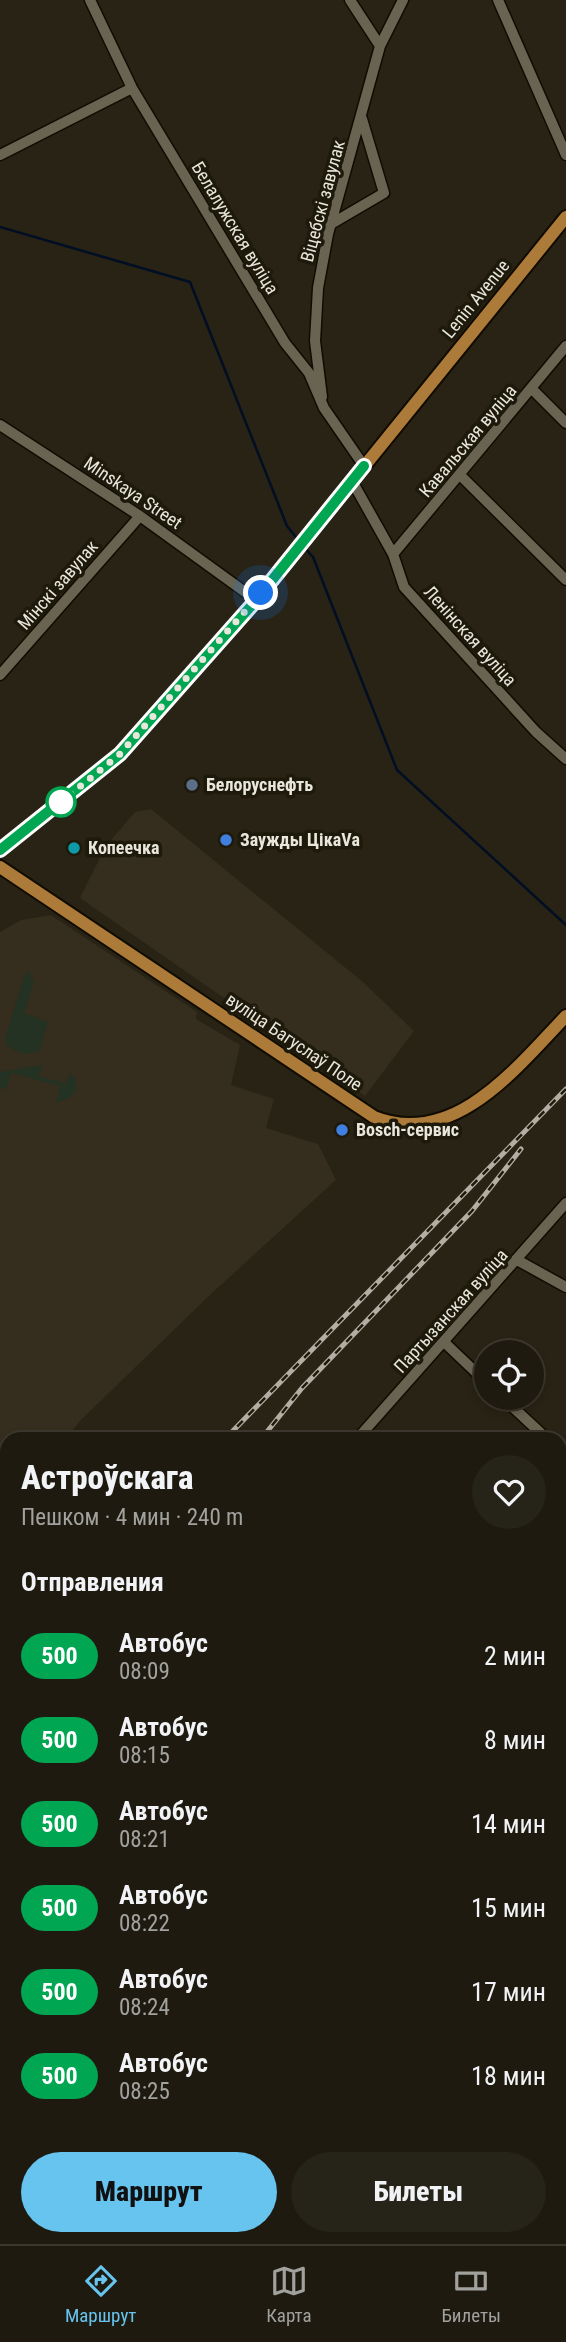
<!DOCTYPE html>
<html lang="ru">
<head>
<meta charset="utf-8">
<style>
	body { margin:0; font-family:"Roboto Condensed",sans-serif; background:#262318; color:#f1f3f6; height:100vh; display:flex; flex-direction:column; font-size:26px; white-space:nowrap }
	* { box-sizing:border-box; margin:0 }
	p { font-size:23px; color:#a1a19e }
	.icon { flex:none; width:38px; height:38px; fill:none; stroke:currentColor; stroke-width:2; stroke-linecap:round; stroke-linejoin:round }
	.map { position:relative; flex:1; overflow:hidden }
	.details { position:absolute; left:0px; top:1432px; width:567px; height:814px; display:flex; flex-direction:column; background:#1e1a0f; border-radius:21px 21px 0 0; box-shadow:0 4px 10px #0003,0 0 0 2px #3c382f }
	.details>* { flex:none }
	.badge { padding:0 14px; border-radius:23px; font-size:24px; line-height:46px }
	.fabs { position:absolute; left:474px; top:1340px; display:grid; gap:14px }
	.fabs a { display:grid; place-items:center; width:70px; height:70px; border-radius:50%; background:#1e1a0f; box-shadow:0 4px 10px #0003,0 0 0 2px #3c382f; font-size:35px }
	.you { position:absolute; width:35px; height:35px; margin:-18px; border:5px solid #fff; border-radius:50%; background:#1a73e8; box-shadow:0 0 0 10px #1a73e833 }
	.map>.badge { position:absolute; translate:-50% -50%; box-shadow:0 0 0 4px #fff }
	h2 { padding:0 21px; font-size:26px; line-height:63px }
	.round { display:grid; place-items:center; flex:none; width:74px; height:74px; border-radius:37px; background:#262318 }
	.head { display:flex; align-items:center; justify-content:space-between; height:119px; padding:0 21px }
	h1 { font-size:33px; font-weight:800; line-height:52px }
	.cta { display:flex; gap:14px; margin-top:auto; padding:14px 21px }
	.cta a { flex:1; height:80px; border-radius:42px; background:#66c4ef; color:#111; font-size:28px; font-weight:800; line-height:80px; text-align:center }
	.cta a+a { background:#262318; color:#f1f3f6 }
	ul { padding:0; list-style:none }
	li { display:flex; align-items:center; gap:21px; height:84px; padding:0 21px }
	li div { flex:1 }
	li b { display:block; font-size:26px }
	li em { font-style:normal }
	li .badge { min-width:77px; font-weight:700; text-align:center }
	.tabs { display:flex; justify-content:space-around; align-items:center; height:98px; border-top:2px solid #3c382f; background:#1e1a0f; font-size:19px; color:#a1a19e }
	.tabs a { display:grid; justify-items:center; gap:4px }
	.tabs .on { color:#66c4ef }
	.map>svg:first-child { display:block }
	.industrial { fill:#352d1d }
	.green { fill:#233222 }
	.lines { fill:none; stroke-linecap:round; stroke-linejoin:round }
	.stream { stroke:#010e24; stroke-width:2.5 }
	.minor-casing { stroke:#110c01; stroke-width:13 }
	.major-casing { stroke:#110c01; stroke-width:16 }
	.minor { stroke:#696452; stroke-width:10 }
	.major { stroke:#ad7b39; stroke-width:12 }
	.rail-casing { stroke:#b2aea3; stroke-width:5 }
	.rail { stroke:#1e1a0b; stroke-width:2.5; stroke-dasharray:8; stroke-linecap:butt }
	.line-casing { stroke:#fff; stroke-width:16 }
	.line { stroke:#00a651; stroke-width:10 }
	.walk { stroke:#e9e6dc; stroke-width:7; stroke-dasharray:0 12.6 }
	.service-dot { fill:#5c6f8a; stroke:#1e1a0b; stroke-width:2.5 }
	.stop-dot { fill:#fff; stroke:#00a651; stroke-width:3.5 }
	.shop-dot { fill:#3f7fe0; stroke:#1e1a0b; stroke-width:2.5 }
	.culture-dot { fill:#0f9aa8; stroke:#1e1a0b; stroke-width:2.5 }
	.labels { text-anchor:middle; stroke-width:7; stroke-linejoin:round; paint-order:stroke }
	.street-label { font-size:18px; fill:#e9e6dc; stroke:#1e1a0b }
	.poi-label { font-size:18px; font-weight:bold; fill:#e9e6dc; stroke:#1e1a0b; text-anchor:start }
</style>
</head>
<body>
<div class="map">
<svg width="566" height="2244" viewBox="0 0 566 2244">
	<rect width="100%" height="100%" fill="#282314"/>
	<!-- industrial -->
	<path class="industrial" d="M151 809 363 982 414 1031 365 1096 80 898 106 846 135 812Z
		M51 915 197 1012 196 1019 240 1045 231 1085 274 1099 266 1128 318 1144 336 1180 211 1294 81 1420 66 1438H7V1513L0 1507V932L21 920Z
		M0 2014 7 2016V2120L0 2117Z"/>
	<!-- green -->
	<path class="green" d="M29 971 34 982 24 1013 48 1022 39 1051 24 1054 8 1047 5 1039 24 977Z
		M42 1065 39 1076 66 1084 70 1073 76 1080V1091L69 1098 56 1103 60 1086 11 1073 6 1089 0 1088V1072Z"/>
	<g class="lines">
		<!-- stream -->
		<path class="stream" d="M0 227 190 282 287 526 299 541
			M303 546 313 557 397 770 566 925"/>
		<defs>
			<path id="minor" d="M90 0 132 88 285 343 309 373 324 408 364 466
				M350 0 380 46
				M498 0 566 155
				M0 155 132 88
				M331 224 384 193 362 119
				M532 389 566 423
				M322 397 315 341 318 288 328 234 380 46 403 0
				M0 425 140 516 245 592
				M461 476 566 580
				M352 481 393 554 404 587 536 732 566 759
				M393 554 566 346
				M0 675 140 516
				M517 1260 566 1287
				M444 1342 486 1382
				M503 1398 546 1438
				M358 1438 566 1203
				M560 1452 566 1457
				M560 1638 566 1643
				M560 1803 566 1808
				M560 1932 566 1938
				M0 2004H7
				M560 2141 566 2132
				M0 2160 7 2170
				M143 2238 151 2244
				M489 2244 493 2238"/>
			<path id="major" d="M0 850 120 754 252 605 566 217
				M0 867 374 1117C454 1149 518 1066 566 1016
				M560 1736 566 1729
				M0 2226 7 2221"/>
		</defs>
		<!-- minor casing -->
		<use href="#minor" class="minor-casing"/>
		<!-- major casing -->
		<use href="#major" class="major-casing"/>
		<!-- minor -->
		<use href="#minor" class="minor"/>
		<!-- major -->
		<use href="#major" class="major"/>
		<defs>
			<path id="rail" d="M226 1438 566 1089
				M262 1438 302 1388 472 1211 521 1149
				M0 1671 7 1664"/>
		</defs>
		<!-- rail casing -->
		<use href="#rail" class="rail-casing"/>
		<!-- rail -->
		<use href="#rail" class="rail"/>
	</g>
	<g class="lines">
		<defs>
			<path id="line" d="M0 850 120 754 252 605 364 466"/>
		</defs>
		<!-- line casing -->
		<use href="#line" class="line-casing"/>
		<!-- line -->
		<use href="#line" class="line"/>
		<!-- walk -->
		<path class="walk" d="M61 802 120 754 261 593"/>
	</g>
	<!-- markers -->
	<circle class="service-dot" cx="192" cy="785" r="7"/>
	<circle class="stop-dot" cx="61" cy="802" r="14"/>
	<g class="shop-dot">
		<circle cx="226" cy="840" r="7"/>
		<circle cx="342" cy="1130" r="7"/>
	</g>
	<circle class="culture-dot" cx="74" cy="848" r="7"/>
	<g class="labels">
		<!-- street labels -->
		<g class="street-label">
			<text transform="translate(323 201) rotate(-75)" y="6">Віцебскі завулак</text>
			<text transform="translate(235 228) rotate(59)" y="6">Белалужская вуліца</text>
			<text transform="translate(476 299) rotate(-51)" y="6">Lenin Avenue</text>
			<text transform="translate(468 441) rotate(-50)" y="6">Кавальская вуліца</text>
			<text transform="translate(133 493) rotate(34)" y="6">Minskaya Street</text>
			<text transform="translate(58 585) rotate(-49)" y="6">Мінскі завулак</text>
			<text transform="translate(470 636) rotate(48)" y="6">Ленінская вуліца</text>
			<text transform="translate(294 1042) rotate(34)" y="6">вуліца Багуслаў Поле</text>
			<text transform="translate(451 1311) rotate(-48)" y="6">Партызанская вуліца</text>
		</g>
		<!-- poi labels -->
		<g class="poi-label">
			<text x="206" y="791">Белоруснефть</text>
			<text x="240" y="846">Заужды ЦікаVа</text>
			<text x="88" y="854">Копеечка</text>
			<text x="356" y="1136">Bosch-сервис</text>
		</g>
	</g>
</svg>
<div class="fabs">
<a><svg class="icon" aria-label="locate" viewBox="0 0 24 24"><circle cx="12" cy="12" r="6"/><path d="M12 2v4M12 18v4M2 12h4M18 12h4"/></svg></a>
</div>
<div class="you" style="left:261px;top:593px"></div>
<section class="details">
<div class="head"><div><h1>Астроўскага</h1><p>Пешком · 4 мин · 240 m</p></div><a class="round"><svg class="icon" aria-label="heart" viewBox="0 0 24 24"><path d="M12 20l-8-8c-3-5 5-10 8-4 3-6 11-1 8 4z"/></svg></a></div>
<h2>Отправления</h2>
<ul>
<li><span class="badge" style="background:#00a651;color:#fff">500</span><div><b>Автобус</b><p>08:09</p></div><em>2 мин</em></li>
<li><span class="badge" style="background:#00a651;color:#fff">500</span><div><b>Автобус</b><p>08:15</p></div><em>8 мин</em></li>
<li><span class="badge" style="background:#00a651;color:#fff">500</span><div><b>Автобус</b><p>08:21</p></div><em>14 мин</em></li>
<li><span class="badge" style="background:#00a651;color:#fff">500</span><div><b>Автобус</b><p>08:22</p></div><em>15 мин</em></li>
<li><span class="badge" style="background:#00a651;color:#fff">500</span><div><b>Автобус</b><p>08:24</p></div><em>17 мин</em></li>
<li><span class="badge" style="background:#00a651;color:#fff">500</span><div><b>Автобус</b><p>08:25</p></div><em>18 мин</em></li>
</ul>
<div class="cta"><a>Маршрут</a><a>Билеты</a></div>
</section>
</div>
<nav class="tabs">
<a class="on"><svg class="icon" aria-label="directions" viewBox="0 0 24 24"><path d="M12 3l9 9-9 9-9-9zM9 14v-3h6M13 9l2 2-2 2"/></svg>Маршрут</a>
<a><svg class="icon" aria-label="map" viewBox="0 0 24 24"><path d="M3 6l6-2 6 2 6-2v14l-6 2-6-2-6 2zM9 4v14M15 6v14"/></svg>Карта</a>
<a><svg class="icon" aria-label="tickets" viewBox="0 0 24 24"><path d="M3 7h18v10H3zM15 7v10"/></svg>Билеты</a>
</nav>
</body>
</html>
